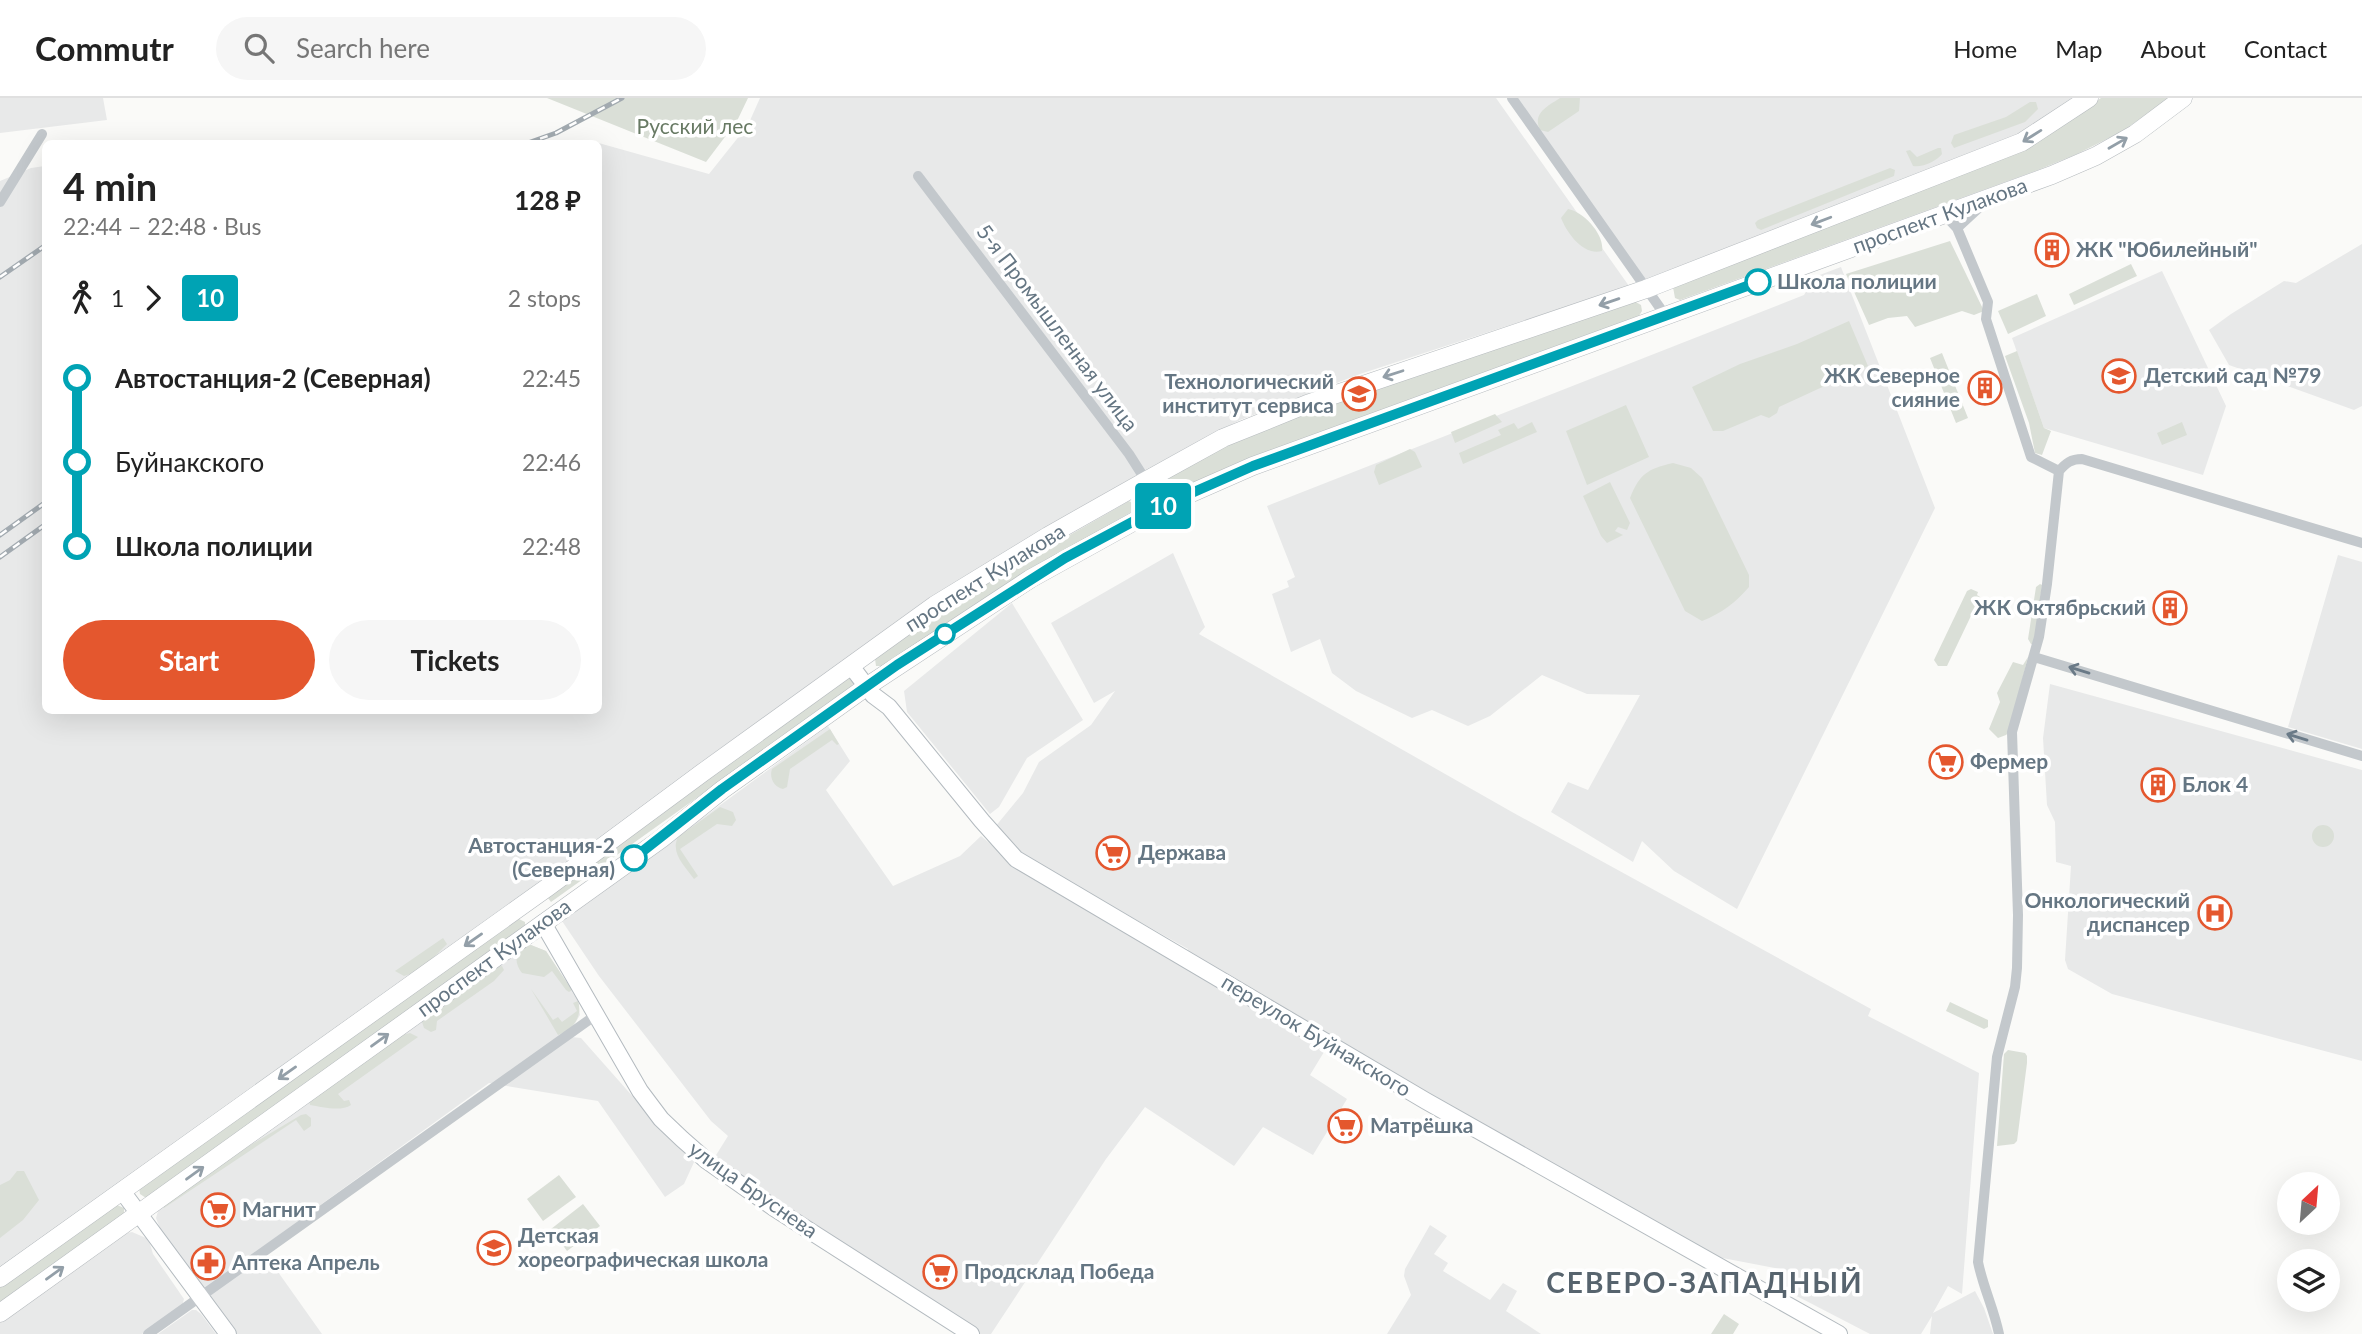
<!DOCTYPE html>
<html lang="en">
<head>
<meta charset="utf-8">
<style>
	body { margin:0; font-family:Lato,sans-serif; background:#f6f6f6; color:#222; height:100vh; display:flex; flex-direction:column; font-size:26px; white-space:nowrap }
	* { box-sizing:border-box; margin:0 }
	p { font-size:23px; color:#767676 }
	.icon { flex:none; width:38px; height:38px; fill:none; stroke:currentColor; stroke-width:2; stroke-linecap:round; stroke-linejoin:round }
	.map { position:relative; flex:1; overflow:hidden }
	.sheet { position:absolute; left:42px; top:42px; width:560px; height:574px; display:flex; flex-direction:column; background:#fff; border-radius:10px; box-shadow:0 7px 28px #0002 }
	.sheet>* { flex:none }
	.badge { padding:0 14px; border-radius:5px; font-size:24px; line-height:46px }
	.needle { width:46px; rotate:26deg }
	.tools { position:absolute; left:2277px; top:1074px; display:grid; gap:14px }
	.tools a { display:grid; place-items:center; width:63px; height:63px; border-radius:50%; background:#fff; box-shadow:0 7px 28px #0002; font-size:35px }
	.map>.badge { position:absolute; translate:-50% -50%; box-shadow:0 0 0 4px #fff }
	.legs { display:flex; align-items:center; gap:10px; height:77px; padding:0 21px; font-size:23px }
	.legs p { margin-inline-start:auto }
	.overview { display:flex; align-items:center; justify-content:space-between; height:119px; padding:0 21px }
	h1 { font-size:38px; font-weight:700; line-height:52px }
	.button { display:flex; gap:14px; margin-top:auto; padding:14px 21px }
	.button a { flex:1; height:80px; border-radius:42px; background:#e4572e; color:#fff; font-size:28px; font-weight:700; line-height:80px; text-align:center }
	.button a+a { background:#f6f6f6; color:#222 }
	ul { padding:0 21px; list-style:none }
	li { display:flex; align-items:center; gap:24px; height:84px; font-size:26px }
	li i { display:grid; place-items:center; width:10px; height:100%; margin:0 9px; background:currentColor }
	li i::after { content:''; width:18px; height:18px; margin:-9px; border:5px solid; border-radius:50%; background:#fff }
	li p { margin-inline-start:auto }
	li:first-child i { background:linear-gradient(#0000 50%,currentColor 0) }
	li:last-child i { background:linear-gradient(currentColor 50%,#0000 0) }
	header { display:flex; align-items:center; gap:42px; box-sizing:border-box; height:98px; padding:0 35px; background:#fff; border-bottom:2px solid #e0e0e0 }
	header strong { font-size:33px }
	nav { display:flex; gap:38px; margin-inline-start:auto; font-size:24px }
	.search { width:490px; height:63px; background:#f6f6f6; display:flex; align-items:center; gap:18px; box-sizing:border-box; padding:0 24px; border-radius:38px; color:#767676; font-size:26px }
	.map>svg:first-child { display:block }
	.built { fill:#e8e9e9 }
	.green { fill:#dadfd7 }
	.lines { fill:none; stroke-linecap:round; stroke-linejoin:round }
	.secondary-casing { stroke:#b3babf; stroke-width:18 }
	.primary-casing { stroke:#b5babe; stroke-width:19 }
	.street { stroke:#c3c8cc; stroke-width:10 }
	.secondary { stroke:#fff; stroke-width:16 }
	.primary { stroke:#fff; stroke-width:18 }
	.rail-casing { stroke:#a2aab0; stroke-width:5 }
	.rail { stroke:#fff; stroke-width:2.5; stroke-dasharray:8; stroke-linecap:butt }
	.oneway { stroke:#939fa8 }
	.oneway2 { stroke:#6a7a87 }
	.line-1-casing { stroke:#fff; stroke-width:16 }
	.line-1 { stroke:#00a3b4; stroke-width:10 }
	.stop-1-dot { fill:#fff; stroke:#00a3b4; stroke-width:3.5 }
	.labels { text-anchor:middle; stroke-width:7; stroke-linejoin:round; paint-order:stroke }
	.park-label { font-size:21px; fill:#687a64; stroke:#fff }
	.street-label { font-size:21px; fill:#657683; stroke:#fff }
	.poi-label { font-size:21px; font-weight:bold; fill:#657683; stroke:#fff; text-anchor:start }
	.stop-label { font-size:21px; font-weight:bold; fill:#657683; stroke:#fff; text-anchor:start }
	.district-label { font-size:28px; font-weight:bold; letter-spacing:2px; fill:#57646e; stroke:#fff }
</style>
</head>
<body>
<header>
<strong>Commutr</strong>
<div class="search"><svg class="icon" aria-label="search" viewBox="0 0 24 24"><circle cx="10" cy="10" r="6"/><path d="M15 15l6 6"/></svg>Search here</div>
<nav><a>Home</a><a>Map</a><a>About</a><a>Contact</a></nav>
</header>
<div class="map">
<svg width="2362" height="1236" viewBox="0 0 2362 1236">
	<rect width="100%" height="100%" fill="#fafaf8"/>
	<!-- built -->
	<path class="built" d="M0 0H103L107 22 0 35Z
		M760 0H1496L1629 188 1360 276 1240 322 1145 372 984 468 691 671 533 788 0 1168V83L31 70 45 68 46 612H598V46L427 45 588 42 709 76 748 27Z
		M1517 0H2079L2021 41 1646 186Z
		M2362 146V308L2354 312 2229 267 2209 232 2231 216 2284 183 2296 185Z
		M1841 169 1935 410 1737 811 1674 773 1642 743 1633 764 1551 714 1568 684 1588 692 1640 597 1587 596 1542 577 1490 618 1468 628 1432 612 1412 620 1356 593 1332 575 1320 541 1291 554 1272 496 1289 489 1287 483 1295 479 1267 408 1804 197 1810 187 1809 181Z
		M2162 173 2226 308 2203 377 2044 330 2012 240Z
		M1173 455 1205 529 1199 536 1512 714 1871 911 1868 918 1979 975 1962 1196 1948 1188 1933 1215 1975 1193 1984 1210 1993 1236H1930L1932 1218 1921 1236H1870L1787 1193 1780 1171 1712 1158 1186 856 1188 851 1030 762 1014 749 995 729 1023 695 1039 664 1091 627 1115 593 1094 605 1051 525Z
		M2338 457 2362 464V651L2288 629Z
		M1012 505 1083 622 1027 660 999 709 990 716 907 614 904 593Z
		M2050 586 2362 672V963L2112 896 2068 871 2065 862 2071 768 2056 764 2055 724 2047 707 2043 640Z
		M828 628 850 663 826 692 893 788 960 758 981 738 1018 769 1327 949 1310 977 1347 1001 1313 1057 1263 1029 1234 1068 1145 1009 1106 1061 991 1236H979L713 1062 728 1038 711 1023 599 878 562 823Z
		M531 847 546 853 578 903 580 917 574 927 571 939 581 940 650 1018 695 1062 684 1086 665 1099 598 1003 489 985 261 1150 322 1236H237L161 1133 156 1120 159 1110 523 848Z
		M1430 1127 1447 1138 1434 1156 1448 1165 1443 1173 1490 1202 1503 1185 1517 1193 1506 1213 1541 1236H1387L1411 1197 1404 1178 1405 1171Z
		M132 1134 146 1140 150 1146 153 1156 184 1201 182 1208 142 1236H0V1223L121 1136Z
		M192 1212H196L201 1216 216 1236H158Z"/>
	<!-- green -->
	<path class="green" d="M547 0H748L737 23 706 64Z
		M1560 0H1580L1579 13 1548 34 1540 32C1532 15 1548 8 1560 0Z
		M2101 0H2169L2123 33 2077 56 2038 72 1680 202 1675 200 1673 189 2022 53Z
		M2030 4H2036L2038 11 2025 24 1954 50 1951 45 1954 37 2006 19Z
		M1938 50H1941L1942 56C1937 63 1922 70 1913 68L1906 53 1910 52 1917 59Z
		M1890 70 1895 72 1894 78 1761 132 1757 130 1755 125 1758 122Z
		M1568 111C1584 114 1605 137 1602 153 1583 158 1567 135 1561 120Z
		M1950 143 1984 213 1974 217 1962 213 1915 229 1907 218 1888 220 1869 227 1846 176Z
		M2131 166 2137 178 2074 207 2069 196Z
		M2037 196 2046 218 2008 236 1998 213Z
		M1634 203 1641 207 1642 213 1639 218 1635 220 1167 397 1161 391 1162 384 1166 381 1233 344 1279 324Z
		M1849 223 1868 268 1779 309 1777 315 1769 320 1761 317 1723 333H1713L1692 289 1740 266 1797 246Z
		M2017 253 2044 330 2051 333 2042 357 2035 355 2029 325 2005 258Z
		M1942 255 1968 320 1956 325 1930 260Z
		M1626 307 1649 359 1587 387 1566 333Z
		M1495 316 1502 324 1455 345 1451 334Z
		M1532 324 1537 334 1463 366 1459 355 1501 337 1498 332 1514 325 1518 331Z
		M2182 324 2187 337 2162 347 2157 335Z
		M1410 351 1415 354 1422 369 1379 387 1374 374 1376 367Z
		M1673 365 1691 370 1702 380 1749 477V489C1735 505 1722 515 1702 523L1685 513 1630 400C1640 375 1648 371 1673 365Z
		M1610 384 1630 425 1627 432 1618 429 1615 433 1623 437 1607 445 1601 438 1583 398Z
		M1129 403 1134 406 1133 413C1047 461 965 512 884 568H876L875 561 952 505Z
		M2040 486 2042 487 2034 547 2031 546 2028 541 2036 489Z
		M1971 491 1978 494 1977 497 1980 499 1947 568H1938L1934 562 1967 493Z
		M2028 559 2009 634 2006 637 1998 640 1989 631 2000 604 1997 595 2013 564 2023 567Z
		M849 580 854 583 852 589 551 804 544 795Z
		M830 631 839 646 837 647 832 642 790 671 787 689 783 691C774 689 769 680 772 671Z
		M720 709 733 714 736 722 732 728 717 726 680 751 698 778 694 781C685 768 670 755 678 739Z
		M2312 738a11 11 0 1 1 22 0a11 11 0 1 1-22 0Z
		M519 821 525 824V829L146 1100 140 1096 139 1090Z
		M443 840 447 846C435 858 421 874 404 878L395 873Z
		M531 847 546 853 572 892 569 894 566 892 552 873 544 879 522 875C515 866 514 856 523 848Z
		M502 868 504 872 494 883 437 923 436 932 431 934 424 930 422 924 424 920 495 869Z
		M531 891 553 922 558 919 562 924 577 913 573 905 578 903C583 918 573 932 558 937Z
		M1950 904 1988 922V929L1984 931 1946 913Z
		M410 935 418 939 338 996 344 1003 349 1002 351 1007C341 1014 322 1009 310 1007L309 1002 398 938Z
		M2008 952 2025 955 2027 958V965L2017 1043 2014 1046 1997 1048 2004 956Z
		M306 1016 311 1020V1028L304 1033 296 1022 164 1110 163 1107 227 1061 301 1017Z
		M17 1073H24L39 1102 23 1122 0 1140V1087L10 1082Z
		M559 1077 576 1099 543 1123 527 1101Z
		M583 1106 600 1128 567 1153 551 1131Z
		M117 1107 124 1110V1117L0 1207V1189Z
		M1724 1216 1739 1226 1733 1236H1711Z"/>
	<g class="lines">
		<defs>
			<path id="secondary" d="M851 568 873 597 889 609 982 723 1016 761 1426 1003 1839 1236
				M543 825 640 993 661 1021 682 1041 707 1063 774 1110 971 1236
				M122 1093 228 1236"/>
			<path id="primary" d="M0 1180 548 789 702 675 935 507 1048 438 1147 382 1223 340 1307 306 1646 191 2022 44 2089 0
				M0 1215 661 741 722 692 866 589 1030 481 1162 408 1253 368 2052 77 2096 58 2135 36 2183 0"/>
		</defs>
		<!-- secondary casing -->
		<use href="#secondary" class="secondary-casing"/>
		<!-- primary casing -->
		<use href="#primary" class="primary-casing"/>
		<!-- street -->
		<path class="street" d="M1512 0 1665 217
			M918 78 1129 356 1162 408
			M0 104 42 36
			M1944 116 1957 130 1988 204 1986 221 2031 359 2059 373
			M1957 130 1983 106
			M2034 559 2362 658
			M148 1236 596 917
			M1999 1236C1994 1211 1983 1189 1978 1164L1997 959 2015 889 2017 870 2018 817 2012 634 2039 539 2047 486 2059 373C2066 365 2071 361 2082 361L2362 445"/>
		<!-- secondary -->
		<use href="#secondary" class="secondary"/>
		<!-- primary -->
		<use href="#primary" class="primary"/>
		<defs>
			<path id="rail" d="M525 46 556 35 622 0
				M0 179 46 147
				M0 437 46 404
				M0 459 46 426"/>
		</defs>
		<!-- rail casing -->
		<use href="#rail" class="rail-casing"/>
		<!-- rail -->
		<use href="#rail" class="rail"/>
	</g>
	<!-- one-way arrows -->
	<defs><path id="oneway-shaft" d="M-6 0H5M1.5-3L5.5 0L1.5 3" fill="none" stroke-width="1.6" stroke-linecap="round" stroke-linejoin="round" transform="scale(1.75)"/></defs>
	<g class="oneway">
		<use href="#oneway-shaft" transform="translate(2032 38) rotate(148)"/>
		<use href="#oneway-shaft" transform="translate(2118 45) rotate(-30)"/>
		<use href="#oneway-shaft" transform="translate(1821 123) rotate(159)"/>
		<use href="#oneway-shaft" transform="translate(1609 204) rotate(161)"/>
		<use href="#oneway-shaft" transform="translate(1393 276) rotate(162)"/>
		<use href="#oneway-shaft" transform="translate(473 842) rotate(145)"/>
		<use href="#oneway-shaft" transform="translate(380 942) rotate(-36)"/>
		<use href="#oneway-shaft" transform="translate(287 975) rotate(145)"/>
		<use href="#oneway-shaft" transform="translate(195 1075) rotate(-36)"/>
		<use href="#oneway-shaft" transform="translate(55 1175) rotate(-36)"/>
	</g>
	<g class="oneway2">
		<use href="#oneway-shaft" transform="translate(2079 572) rotate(-163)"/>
		<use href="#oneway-shaft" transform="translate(2297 639) rotate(-163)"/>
	</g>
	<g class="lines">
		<defs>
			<path id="line-1" d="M634 760 722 691 897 567 1065 460 1162 408 1253 368 1758 184"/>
		</defs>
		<!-- line-1 casing -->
		<use href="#line-1" class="line-1-casing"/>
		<!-- line-1 -->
		<use href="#line-1" class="line-1"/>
	</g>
	<!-- icons -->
	<defs>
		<symbol id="building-ring" viewBox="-11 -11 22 22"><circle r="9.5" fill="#fff" stroke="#e4572e" stroke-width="1.5"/><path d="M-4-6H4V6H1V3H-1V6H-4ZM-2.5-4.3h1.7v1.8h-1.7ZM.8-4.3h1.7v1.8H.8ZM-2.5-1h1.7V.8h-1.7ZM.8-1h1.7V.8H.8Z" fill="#e4572e"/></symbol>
		<symbol id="school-ring" viewBox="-11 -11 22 22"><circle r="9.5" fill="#fff" stroke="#e4572e" stroke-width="1.5"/><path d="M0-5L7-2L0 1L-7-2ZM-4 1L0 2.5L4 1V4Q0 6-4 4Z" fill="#e4572e"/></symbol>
		<symbol id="university-ring" viewBox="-11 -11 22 22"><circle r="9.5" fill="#fff" stroke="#e4572e" stroke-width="1.5"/><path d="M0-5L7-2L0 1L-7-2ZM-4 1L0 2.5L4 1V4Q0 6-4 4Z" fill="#e4572e"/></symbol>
		<symbol id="supermarket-ring" viewBox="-11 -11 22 22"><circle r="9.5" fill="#fff" stroke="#e4572e" stroke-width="1.5"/><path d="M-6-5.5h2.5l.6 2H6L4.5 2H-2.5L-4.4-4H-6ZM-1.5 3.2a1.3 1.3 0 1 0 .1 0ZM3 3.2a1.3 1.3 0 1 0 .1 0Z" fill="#e4572e"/></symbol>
		<symbol id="hospital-ring" viewBox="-11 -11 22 22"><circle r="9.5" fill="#fff" stroke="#e4572e" stroke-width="1.5"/><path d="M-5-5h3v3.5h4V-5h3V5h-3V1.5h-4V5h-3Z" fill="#e4572e"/></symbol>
		<symbol id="pharmacy-ring" viewBox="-11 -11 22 22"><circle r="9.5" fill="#fff" stroke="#e4572e" stroke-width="1.5"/><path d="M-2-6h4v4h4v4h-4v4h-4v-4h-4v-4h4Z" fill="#e4572e"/></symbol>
	</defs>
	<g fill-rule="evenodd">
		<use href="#building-ring" x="2033" y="133" width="38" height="38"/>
		<use href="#school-ring" x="2100" y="259" width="38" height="38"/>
		<use href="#building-ring" x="1966" y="271" width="38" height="38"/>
		<use href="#university-ring" x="1340" y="277" width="38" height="38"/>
		<use href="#building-ring" x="2151" y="491" width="38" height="38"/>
		<use href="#supermarket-ring" x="1927" y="645" width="38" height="38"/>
		<use href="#building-ring" x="2139" y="668" width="38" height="38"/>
		<use href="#supermarket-ring" x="1094" y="736" width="38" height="38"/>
		<use href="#hospital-ring" x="2196" y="796" width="38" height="38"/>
		<use href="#supermarket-ring" x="1326" y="1009" width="38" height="38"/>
		<use href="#supermarket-ring" x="199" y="1093" width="38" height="38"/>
		<use href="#school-ring" x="475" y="1131" width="38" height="38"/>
		<use href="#pharmacy-ring" x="189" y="1146" width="38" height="38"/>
		<use href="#supermarket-ring" x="921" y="1155" width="38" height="38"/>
	</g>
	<!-- markers -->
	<g class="stop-1-dot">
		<circle cx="1758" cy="184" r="12"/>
		<circle cx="945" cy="536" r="9"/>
		<circle cx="634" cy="760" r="12"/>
	</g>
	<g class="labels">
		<!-- park labels -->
		<g class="park-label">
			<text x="695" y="36">Русский лес</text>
		</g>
		<!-- street labels -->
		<g class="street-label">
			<text transform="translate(1940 118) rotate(-20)" y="7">проспект Кулакова</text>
			<text transform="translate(1057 230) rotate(53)" y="7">5-я Промышленная улица</text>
			<text transform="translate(985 480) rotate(-32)" y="7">проспект Кулакова</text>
			<text transform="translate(494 860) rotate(-36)" y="7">проспект Кулакова</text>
			<text transform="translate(1316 938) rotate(31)" y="7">переулок Буйнакского</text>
			<text transform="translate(753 1092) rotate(35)" y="7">улица Бруснева</text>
		</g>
		<!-- poi labels -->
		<g class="poi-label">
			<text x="2076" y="159">ЖК "Юбилейный"</text>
			<text x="1960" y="285" text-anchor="end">ЖК Северное<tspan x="1960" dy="24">сияние</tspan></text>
			<text x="2144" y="285">Детский сад №79</text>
			<text x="1334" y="291" text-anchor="end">Технологический<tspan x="1334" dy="24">институт сервиса</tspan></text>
			<text x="2146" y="517" text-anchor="end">ЖК Октябрьский</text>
			<text x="1970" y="671">Фермер</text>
			<text x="2182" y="694">Блок 4</text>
			<text x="1138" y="762">Держава</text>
			<text x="2190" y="810" text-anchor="end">Онкологический<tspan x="2190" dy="24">диспансер</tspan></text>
			<text x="1370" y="1035">Матрёшка</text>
			<text x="242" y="1119">Магнит</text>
			<text x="518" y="1145">Детская<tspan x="518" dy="24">хореографическая школа</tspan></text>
			<text x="232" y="1172">Аптека Апрель</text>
			<text x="964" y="1181">Продсклад Победа</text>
		</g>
		<!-- stop labels -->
		<g class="stop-label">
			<text x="1777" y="191">Школа полиции</text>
			<text x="615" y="755" text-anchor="end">Автостанция-2<tspan x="615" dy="24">(Северная)</tspan></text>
		</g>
		<!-- district labels -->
		<g class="district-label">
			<text x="1705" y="1195">СЕВЕРО-ЗАПАДНЫЙ</text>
		</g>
	</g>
</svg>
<div class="tools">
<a><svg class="needle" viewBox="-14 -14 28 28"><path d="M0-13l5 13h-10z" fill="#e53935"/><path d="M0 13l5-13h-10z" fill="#767676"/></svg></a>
<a><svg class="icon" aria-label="layers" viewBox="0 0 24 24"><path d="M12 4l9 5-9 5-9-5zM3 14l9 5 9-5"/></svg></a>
</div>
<b class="badge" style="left:1163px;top:408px;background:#00a3b4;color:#fff">10</b>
<section class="sheet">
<div class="overview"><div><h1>4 min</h1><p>22:44 – 22:48 · Bus</p></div><b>128 ₽</b></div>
<div class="legs"><svg class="icon" aria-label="walk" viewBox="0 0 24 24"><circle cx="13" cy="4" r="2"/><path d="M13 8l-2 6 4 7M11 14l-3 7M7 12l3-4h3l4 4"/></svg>1<svg class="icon" aria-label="forward" viewBox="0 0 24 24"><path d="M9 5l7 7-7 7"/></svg><b class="badge" style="background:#00a3b4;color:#fff">10</b><p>2 stops</p></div>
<ul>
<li><i style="color:#00a3b4"></i><b>Автостанция-2 (Северная)</b><p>22:45</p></li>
<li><i style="color:#00a3b4"></i><span>Буйнакского</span><p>22:46</p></li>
<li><i style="color:#00a3b4"></i><b>Школа полиции</b><p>22:48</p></li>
</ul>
<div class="button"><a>Start</a><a>Tickets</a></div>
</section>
</div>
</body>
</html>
